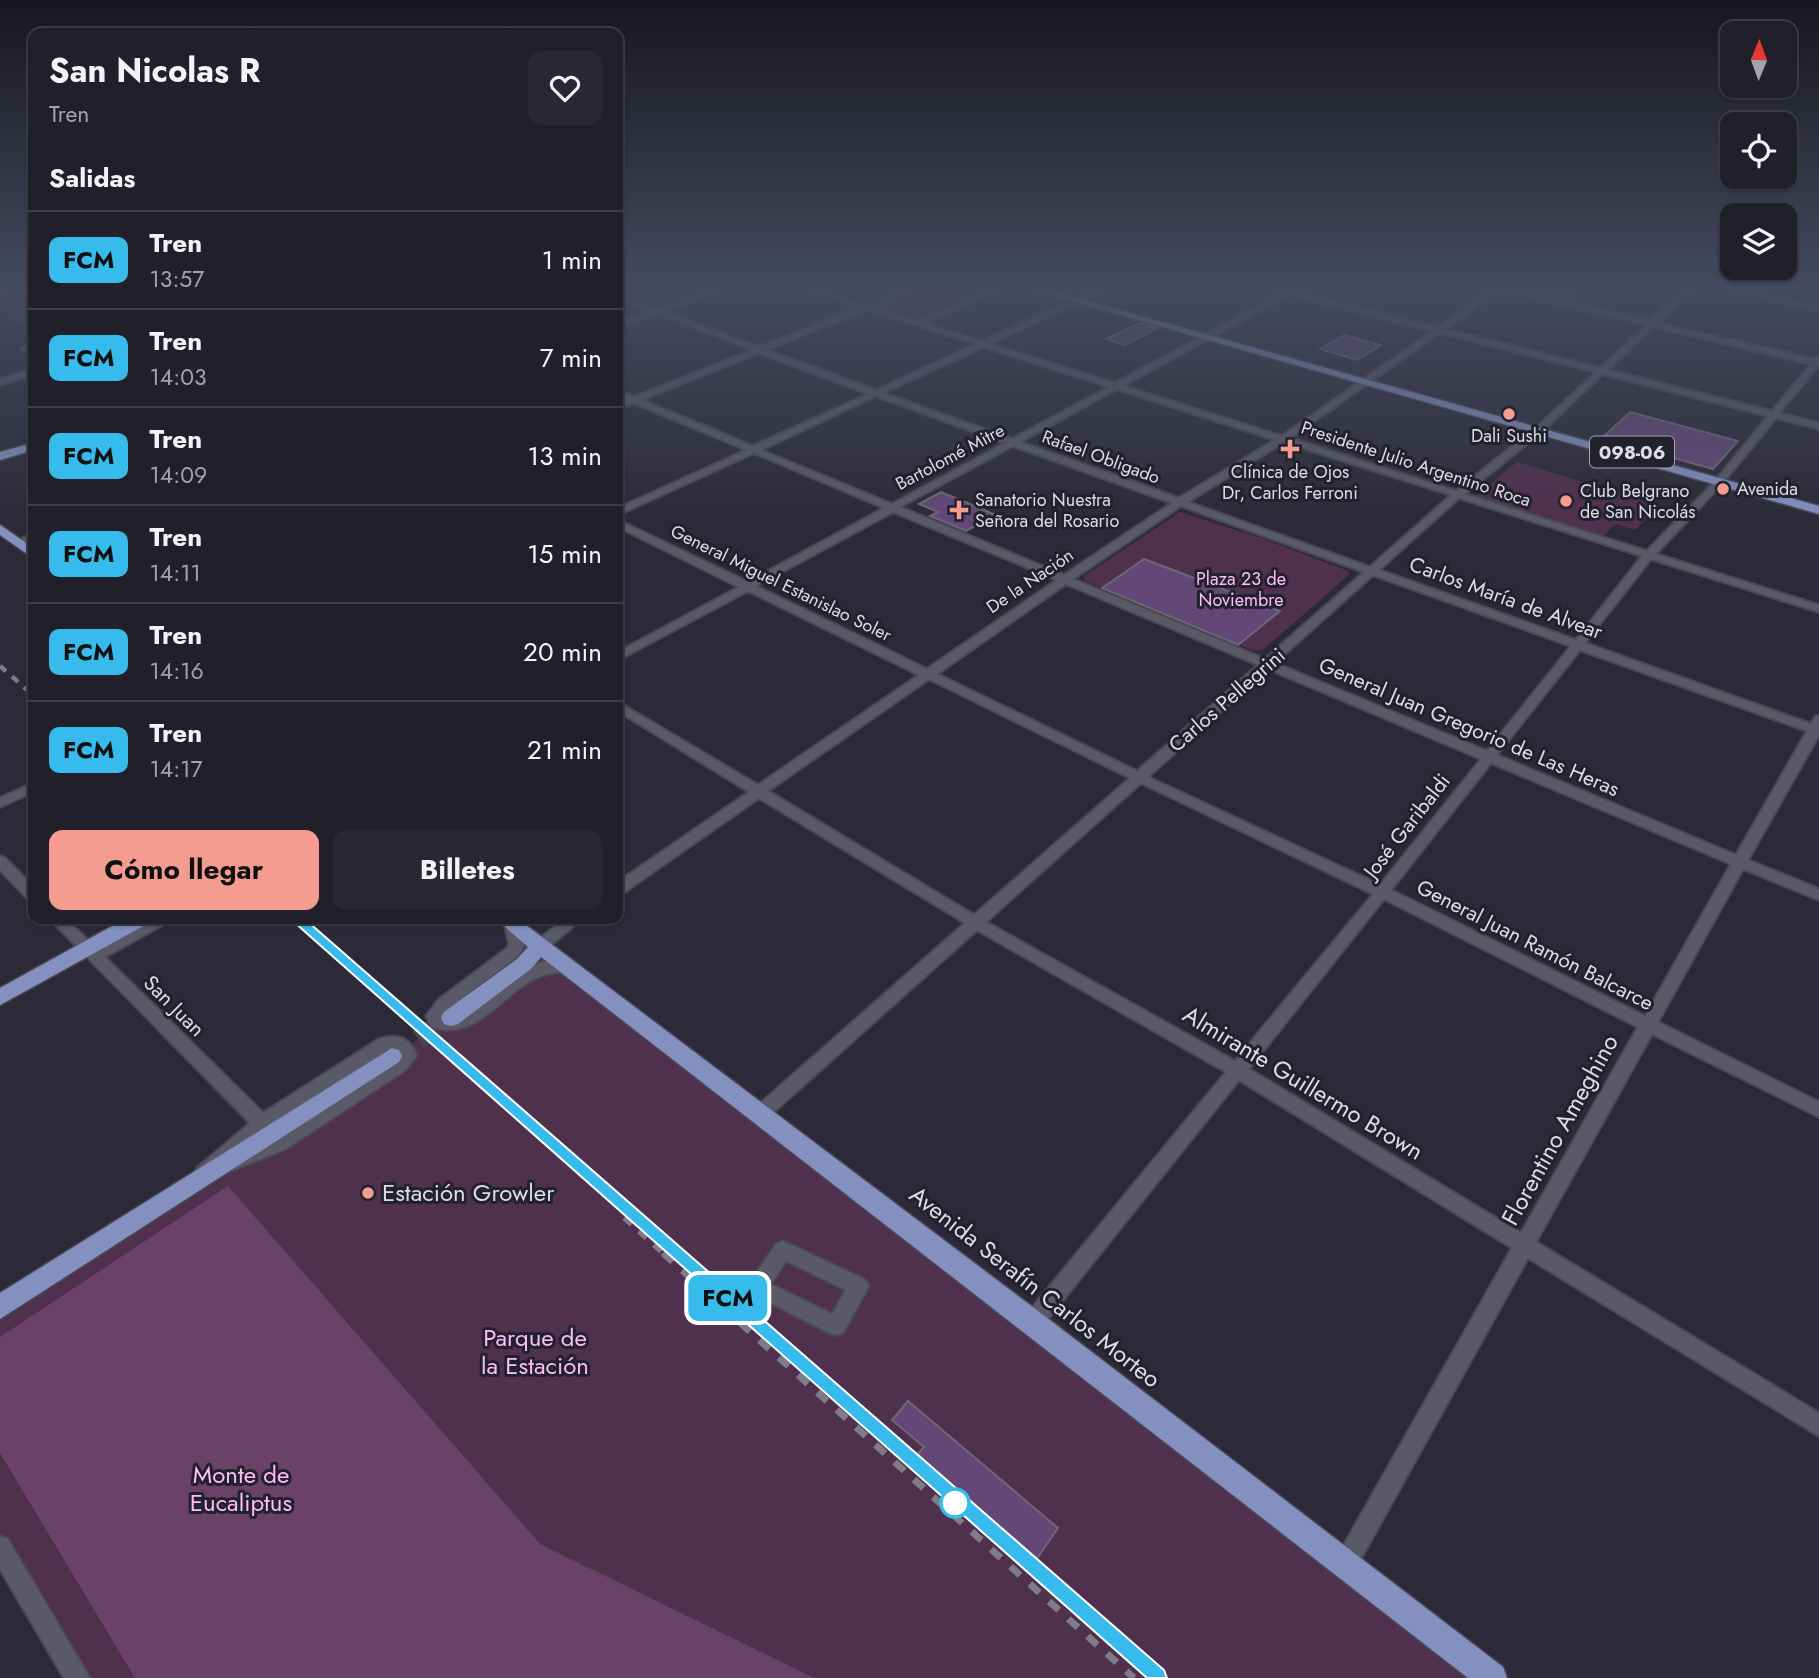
<!DOCTYPE html>
<html lang="es">
<head>
<meta charset="utf-8">
<style>
	body { margin:0; font-family:Jost,sans-serif; background:#292832; color:#f1f3f6; height:100vh; display:flex; flex-direction:column; font-size:26px; white-space:nowrap }
	* { box-sizing:border-box; margin:0 }
	p { font-size:23px; color:#a2a3a8 }
	.icon { flex:none; width:38px; height:38px; fill:none; stroke:currentColor; stroke-width:2; stroke-linecap:round; stroke-linejoin:round }
	.map { position:relative; flex:1; overflow:hidden }
	.side { position:absolute; left:28px; top:28px; width:595px; height:896px; display:flex; flex-direction:column; background:#21202a; border-radius:14px; box-shadow:0 2px 5px #0004,0 0 0 2px #3e3e47 }
	.side>* { flex:none }
	.badge { padding:0 14px; border-radius:10px; font-size:24px; line-height:46px }
	.needle { width:46px; rotate:1deg }
	.controls { position:absolute; left:1720px; top:21px; display:grid; gap:14px }
	.controls a { display:grid; place-items:center; width:77px; height:77px; border-radius:14px; background:#21202a; box-shadow:0 2px 5px #0004,0 0 0 2px #3e3e47; font-size:35px }
	.map>.badge { position:absolute; translate:-50% -50%; box-shadow:0 0 0 4px #fff }
	h2 { padding:0 21px; font-size:26px; line-height:63px }
	.round { display:grid; place-items:center; flex:none; width:74px; height:74px; border-radius:14px; background:#292832 }
	.summary { display:flex; align-items:center; justify-content:space-between; height:119px; padding:0 21px }
	h1 { font-size:33px; font-weight:700; line-height:52px }
	.primary-button { display:flex; gap:14px; margin-top:auto; padding:14px 21px }
	.primary-button a { flex:1; height:80px; border-radius:14px; background:#f59c91; color:#111; font-size:28px; font-weight:700; line-height:80px; text-align:center }
	.primary-button a+a { background:#292832; color:#f1f3f6 }
	ul { padding:0; list-style:none }
	li { display:flex; align-items:center; gap:21px; height:98px; padding:0 21px; border-top:2px solid #3e3e47 }
	li div { flex:1 }
	li b { display:block; font-size:26px }
	li em { font-style:normal }
	li .badge { min-width:77px; font-weight:700; text-align:center }
	.map>svg:first-child { display:block }
	.green { fill:#4f304d }
	.forest { fill:#6a4168 }
	.lines { fill:none; stroke-linecap:round; stroke-linejoin:round }
	.stream { stroke:#5981ad; stroke-width:2.5 }
	.building { fill:#634877; stroke:#6f6776; stroke-width:2 }
	.major-tunnel { stroke:#474552; stroke-width:21; stroke-dasharray:21 10; stroke-linecap:butt }
	.minor-casing { stroke:#494853; stroke-width:4 }
	.major-casing { stroke:#494853; stroke-width:3 }
	.minor { fill:#5a5968; fill-rule:evenodd }
	.major { fill:#8390c0; fill-rule:evenodd }
	.rail-far2 { stroke:#7e7c88; stroke-width:4.5; stroke-dasharray:8 8; stroke-linecap:butt }
	.rail-far1 { stroke:#7e7c88; stroke-width:5; stroke-dasharray:10 10; stroke-linecap:butt }
	.rail { stroke:#7e7c88; stroke-width:7; stroke-dasharray:13 13; stroke-linecap:butt }
	.line { fill:#37bbed; stroke:#fff; stroke-width:2 }
	.poi-dot { fill:#f59c91; stroke:#22212e; stroke-width:2.5 }
	.stop-dot { fill:#fff; stroke:#37bbed; stroke-width:3.5 }
	.labels { text-anchor:middle; stroke-width:6; stroke-linejoin:round; paint-order:stroke }
	.far-poi-label { font-size:18px; fill:#dedde6; stroke:#22212e; text-anchor:start }
	.far-street-label { font-size:18px; fill:#dedde6; stroke:#22212e }
	.far-park-label { font-size:18px; fill:#ffbbfa; stroke:#22212e }
	.shield { fill:#22212e; stroke:#a6a5af; stroke-width:2 }
	.shield-label { font-size:19px; font-weight:bold; fill:#dedde6 }
	.street-label { font-size:21px; fill:#dedde6; stroke:#22212e }
	.near-street-label { font-size:24px; fill:#dedde6; stroke:#22212e }
	.near-poi-label { font-size:24px; fill:#dedde6; stroke:#22212e; text-anchor:start }
	.near-park-label { font-size:24px; fill:#ffbbfa; stroke:#22212e }
</style>
</head>
<body>
<div class="map">
<svg width="1819" height="1678" viewBox="0 0 1819 1678">
	<rect width="100%" height="100%" fill="#2c2a38"/>
	<!-- green -->
	<path class="green" d="M0 287H33V334L0 312Z
		M922 287H1002L918 321 873 306Z
		M1517 462 1659 505 1635 530 1615 524 1601 539 1474 498Z
		M1180 512 1261 538 1346 570 1350 574 1264 649 1254 651 1085 581 1084 576Z
		M540 946 1492 1678H78L0 1547V1307L451 1018Z"/>
	<!-- forest -->
	<path class="forest" d="M228 1186 540 1544 814 1678H135L0 1453V1337Z"/>
	<g class="lines">
		<!-- stream -->
		<path class="stream" d="M0 293 25 287"/>
	</g>
	<!-- building -->
	<path class="building" d="M1525 287H1567L1563 290 1576 293 1568 299Z
		M1139 323 1158 328 1125 345 1106 339Z
		M1344 335 1381 345 1357 360 1320 349Z
		M1630 412 1738 441 1713 469 1602 438Z
		M941 492 996 515 966 531 930 516 938 512 919 504Z
		M1144 559 1210 584 1280 611 1238 645 1102 588Z
		M908 1401 1058 1528 1036 1560 916 1456 924 1447 892 1420Z"/>
	<g class="lines">
		<!-- major-tunnel -->
		<path class="major-tunnel" d="M392 1056 451 1018"/>
		<defs>
			<path id="minor" d="M716 287H727L664 312 759 347 859 307 799 287C819 287 854 306 868 304 887 300 901 287 921 287L874 307 917 321 998 287H1008L925 323 982 341 1101 287H1111L990 344 1115 383 1282 293 1264 287 1288 290 1302 287 1295 292 1438 327 1493 289 1489 287H1505L1651 321 1688 287H1696L1658 323 1814 359 1819 357V365L1779 413 1819 423V429L1776 418 1722 484 1656 554 1819 605V612L1651 559 1585 643 1811 724 1815 717 1819 716V735L1748 860 1819 889V900L1743 869 1658 1022 1819 1102V1117L1652 1034 1536 1242 1819 1413V1436L1528 1258 1353 1573 1345 1576 1337 1573 1334 1565 1337 1557 1512 1248 1239 1080 1040 1329 1033 1331 1026 1329 1023 1322 1026 1315 1226 1072 977 930 767 1118 761 1120 755 1118 752 1113 755 1108 965 923 759 798 623 893 618 894V882L749 792 618 711V702L758 785 919 675 748 591 618 660V652L739 587 618 527V520L748 582 884 508 754 453 618 515V508L746 450 634 403 618 409V403L626 400 618 396V390L634 397 752 350 657 314 618 328V323L650 312 618 299V295L657 309ZM1500 291 1647 325 1600 368 1445 329ZM1289 295 1433 331 1282 436 1123 386ZM867 310 976 344 876 390 767 350ZM1654 327 1811 364 1772 411 1608 370ZM1440 333 1596 372 1539 425 1456 491 1290 438ZM984 347 1109 387 1012 439 883 393ZM759 353 868 394 753 446 642 400ZM1603 374 1768 416 1716 480 1647 551 1465 494 1545 429ZM1117 389 1275 440 1179 498 1020 442ZM876 396 1005 443 892 504 761 450ZM1284 442 1451 495 1370 567 1188 502ZM1013 446 1172 503 1064 575 900 507ZM1459 498 1642 556 1576 640 1379 570ZM1181 506 1364 572 1265 659 1073 579ZM893 512 1057 580 927 669 756 586ZM1373 575 1571 646 1487 751 1275 663ZM1066 584 1258 665 1137 771 937 674ZM1580 650 1807 731 1736 855 1497 755ZM1268 669 1481 759 1380 885 1148 777ZM929 679 1130 778 974 915 768 791ZM1491 763 1731 864 1645 1016 1391 890ZM1141 783 1373 894 1235 1061 986 922ZM1384 899 1638 1027 1521 1233 1249 1069Z
				M1714 287H1728L1819 307V311Z
				M25 347 33 350V355L21 349Z
				M33 369V375L0 385V379Z
				M33 534V540L18 545 13 542Z
				M33 783V792L0 807V798Z
				M0 856 5 858 33 886V900L28 899 0 870Z
				M50 919H66L96 948 149 919H168L166 923 105 957 263 1113 379 1039C399 1033 408 1037 417 1055L406 1070 286 1149 203 1182 197 1180 194 1174 197 1168 250 1123ZM395 1049 400 1054 394 1060 274 1139 242 1151 268 1128 389 1050Z
				M565 919H582L545 950H535L532 946 535 942Z
				M513 921 518 922 525 944 518 956 451 1007 443 1018 457 1017 465 1014C492 996 531 951 567 962L570 966 567 970C555 974 543 973 531 981 498 1000 474 1041 431 1027L426 1016 439 999 507 948 509 944 505 926 508 922Z
				M783 1241 866 1280 869 1286 843 1333 836 1335 829 1333 751 1293 748 1287 751 1281 776 1244ZM786 1261 846 1290 832 1314 771 1284Z
				M0 1536 8 1539 90 1678H64L0 1569Z"/>
			<path id="major" d="M1022 287H1037L1819 506V514Z
				M33 443V450L0 460V452Z
				M0 525 33 548V558L0 535Z
				M125 919H149L147 924 0 1005V988Z
				M496 919H518L1042 1314 1503 1667 1507 1678H1468L541 957 531 969 458 1024 451 1026 444 1024 441 1018 444 1012 517 959 528 947Z
				M392 1048 399 1050 402 1056 399 1062 0 1319V1293Z"/>
		</defs>
		<!-- minor casing -->
		<use href="#minor" class="minor-casing"/>
		<!-- major casing -->
		<use href="#major" class="major-casing"/>
		<!-- minor -->
		<use href="#minor" class="minor"/>
		<!-- major -->
		<use href="#major" class="major"/>
		<!-- rail-far2 -->
		<path class="rail-far2" d="M0 666 33 695"/>
		<!-- rail-far1 -->
		<path class="rail-far1" d="M299 919 677 1255
			M624 1218 665 1255"/>
		<!-- rail -->
		<path class="rail" d="M663 1253 1134 1678
			M675 1253 1155 1678"/>
	</g>
	<!-- sky -->
	<linearGradient id="sky" x2="0" y2="1"><stop stop-color="#18171f"/><stop offset="0.55" stop-color="#454a5e"/><stop offset="1" stop-color="#454a5e" stop-opacity="0"/></linearGradient>
	<rect width="1819" height="522" fill="url(#sky)"/>
	<!-- line -->
	<path class="line" d="M299 914 1164 1670 1167 1678H1147L294 922 291 919Z"/>
	<!-- markers -->
	<g class="poi-dot">
		<circle cx="1509" cy="414" r="7"/>
		<path d="M1286.5 438.5h7v7h7v7h-7v7h-7v-7h-7v-7h7z"/>
		<circle cx="1723" cy="489" r="7"/>
		<circle cx="1566" cy="501" r="7"/>
		<path d="M955.5 499.5h7v7h7v7h-7v7h-7v-7h-7v-7h7z"/>
		<circle cx="368" cy="1193" r="7"/>
	</g>
	<circle class="stop-dot" cx="955" cy="1503" r="14"/>
	<g class="labels">
		<!-- far-poi labels -->
		<g class="far-poi-label">
			<text x="1509" y="442" text-anchor="middle">Dali Sushi</text>
			<text x="1290" y="478" text-anchor="middle">Clínica de Ojos<tspan x="1290" dy="21">Dr, Carlos Ferroni</tspan></text>
			<text x="1737" y="495">Avenida</text>
			<text x="1580" y="497">Club Belgrano<tspan x="1580" dy="21">de San Nicolás</tspan></text>
			<text x="975" y="506">Sanatorio Nuestra<tspan x="975" dy="21">Señora del Rosario</tspan></text>
		</g>
		<!-- far-street labels -->
		<g class="far-street-label">
			<text transform="translate(950 457) rotate(-28)" y="6">Bartolomé Mitre</text>
			<text transform="translate(1101 457) rotate(20)" y="6">Rafael Obligado</text>
			<text transform="translate(1416 464) rotate(18)" y="6">Presidente Julio Argentino Roca</text>
			<text transform="translate(1030 581) rotate(-34)" y="6">De la Nación</text>
			<text transform="translate(781 583) rotate(26)" y="6">General Miguel Estanislao Soler</text>
		</g>
		<!-- far-park labels -->
		<g class="far-park-label">
			<text x="1241" y="585">Plaza 23 de<tspan x="1241" dy="21">Noviembre</tspan></text>
		</g>
		<!-- shield labels -->
		<rect class="shield" x="1590" y="436.5" width="84" height="31" rx="5"/>
		<g class="shield-label">
			<text x="1632" y="459">098-06</text>
		</g>
		<!-- street labels -->
		<g class="street-label">
			<text transform="translate(1506 598) rotate(20)" y="7">Carlos María de Alvear</text>
			<text transform="translate(1227 700) rotate(-41)" y="7">Carlos Pellegrini</text>
			<text transform="translate(1469 727) rotate(23)" y="7">General Juan Gregorio de Las Heras</text>
			<text transform="translate(1407 826) rotate(-52)" y="7">José Garibaldi</text>
			<text transform="translate(1535 945) rotate(27)" y="7">General Juan Ramón Balcarce</text>
			<text transform="translate(174 1006) rotate(45)" y="7">San Juan</text>
		</g>
		<!-- near-street labels -->
		<g class="near-street-label">
			<text transform="translate(1303 1083) rotate(31)" y="8">Almirante Guillermo Brown</text>
			<text transform="translate(1560 1130) rotate(-61)" y="8">Florentino Ameghino</text>
			<text transform="translate(1035 1287) rotate(38)" y="8">Avenida Serafín Carlos Morteo</text>
		</g>
		<!-- near-poi labels -->
		<g class="near-poi-label">
			<text x="382" y="1201">Estación Growler</text>
		</g>
		<!-- near-park labels -->
		<g class="near-park-label">
			<text x="535" y="1346">Parque de<tspan x="535" dy="28">la Estación</tspan></text>
			<text x="241" y="1483">Monte de<tspan x="241" dy="28">Eucaliptus</tspan></text>
		</g>
	</g>
</svg>
<div class="controls">
<a><svg class="needle" viewBox="-14 -14 28 28"><path d="M0-13l5 13h-10z" fill="#e53935"/><path d="M0 13l5-13h-10z" fill="#a2a3a8"/></svg></a>
<a><svg class="icon" aria-label="locate" viewBox="0 0 24 24"><circle cx="12" cy="12" r="6"/><path d="M12 2v4M12 18v4M2 12h4M18 12h4"/></svg></a>
<a><svg class="icon" aria-label="layers" viewBox="0 0 24 24"><path d="M12 4l9 5-9 5-9-5zM3 14l9 5 9-5"/></svg></a>
</div>
<b class="badge" style="left:728px;top:1298px;background:#37bbed;color:#111">FCM</b>
<section class="side">
<div class="summary"><div><h1>San Nicolas R</h1><p>Tren</p></div><a class="round"><svg class="icon" aria-label="heart" viewBox="0 0 24 24"><path d="M12 20l-8-8c-3-5 5-10 8-4 3-6 11-1 8 4z"/></svg></a></div>
<h2>Salidas</h2>
<ul>
<li><span class="badge" style="background:#37bbed;color:#111">FCM</span><div><b>Tren</b><p>13:57</p></div><em>1 min</em></li>
<li><span class="badge" style="background:#37bbed;color:#111">FCM</span><div><b>Tren</b><p>14:03</p></div><em>7 min</em></li>
<li><span class="badge" style="background:#37bbed;color:#111">FCM</span><div><b>Tren</b><p>14:09</p></div><em>13 min</em></li>
<li><span class="badge" style="background:#37bbed;color:#111">FCM</span><div><b>Tren</b><p>14:11</p></div><em>15 min</em></li>
<li><span class="badge" style="background:#37bbed;color:#111">FCM</span><div><b>Tren</b><p>14:16</p></div><em>20 min</em></li>
<li><span class="badge" style="background:#37bbed;color:#111">FCM</span><div><b>Tren</b><p>14:17</p></div><em>21 min</em></li>
</ul>
<div class="primary-button"><a>Cómo llegar</a><a>Billetes</a></div>
</section>
</div>
</body>
</html>
